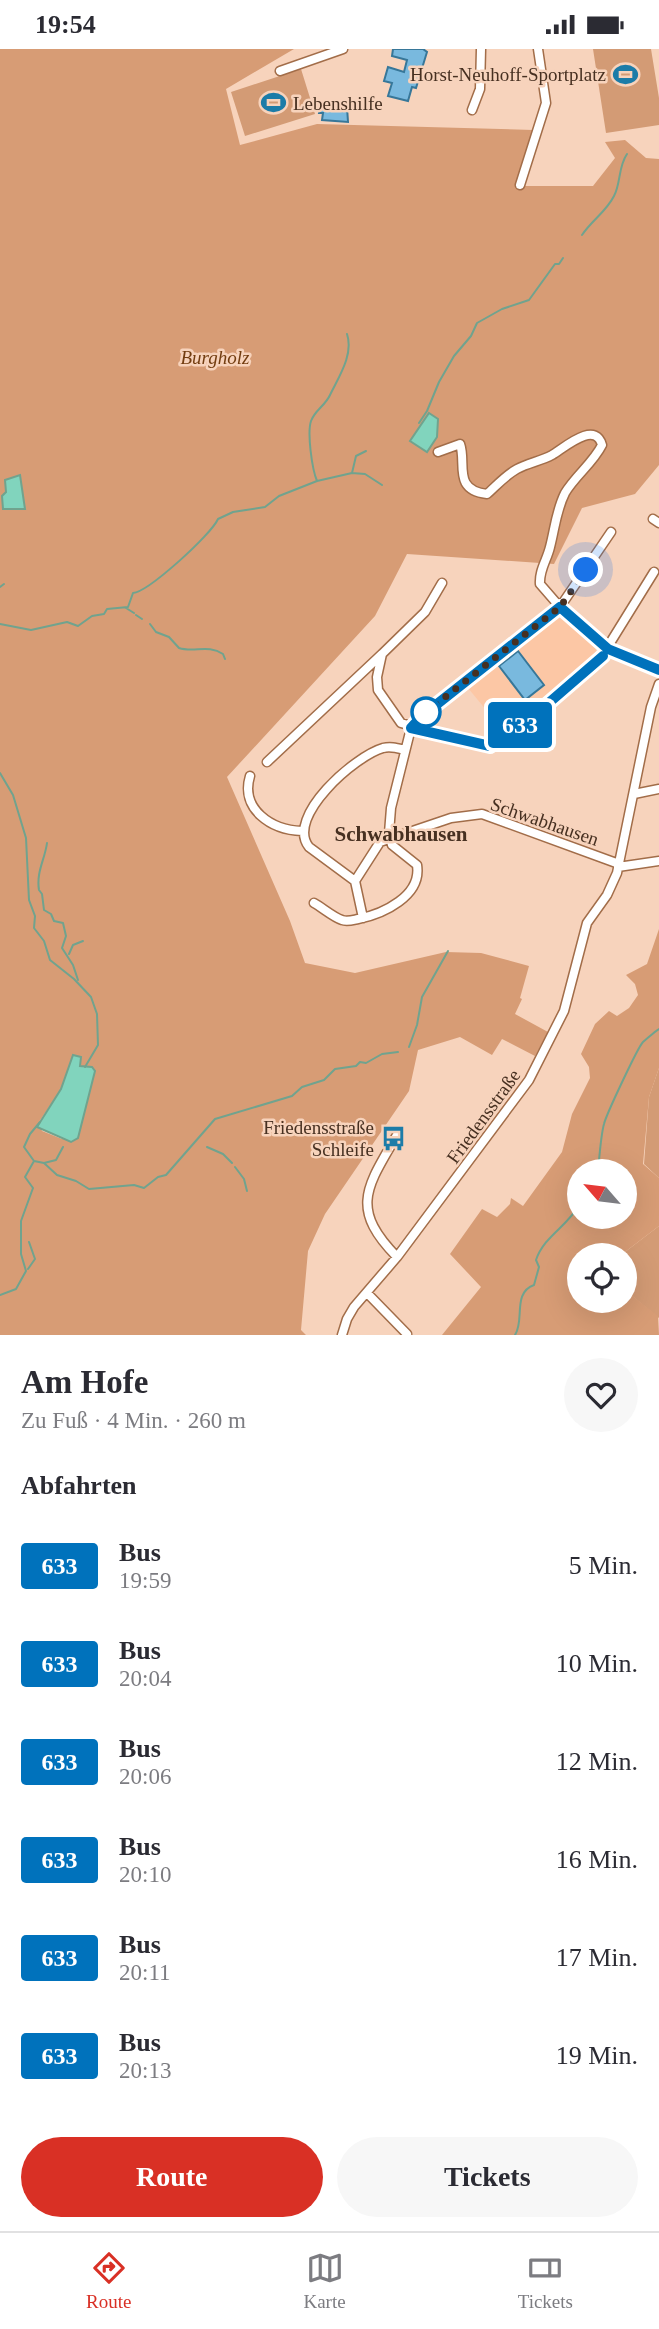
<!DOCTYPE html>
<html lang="de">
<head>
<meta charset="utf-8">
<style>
	body { margin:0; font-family:Georgia,serif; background:#f7f7f7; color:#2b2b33; height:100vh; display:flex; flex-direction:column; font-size:26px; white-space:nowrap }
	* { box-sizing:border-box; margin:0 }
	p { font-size:23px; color:#7c7c81 }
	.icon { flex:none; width:38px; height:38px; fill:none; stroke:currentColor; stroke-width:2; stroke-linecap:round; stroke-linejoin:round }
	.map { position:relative; height:1286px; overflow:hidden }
	.side { display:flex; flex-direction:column; background:#fff; flex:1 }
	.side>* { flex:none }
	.badge { padding:0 14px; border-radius:5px; font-size:24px; line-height:46px }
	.needle { width:46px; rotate:298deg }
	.buttons { position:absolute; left:567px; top:1110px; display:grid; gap:14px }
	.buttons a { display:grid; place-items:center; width:70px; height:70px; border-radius:50%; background:#fff; box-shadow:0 7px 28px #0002; font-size:35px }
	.you { position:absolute; width:35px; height:35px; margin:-18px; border:5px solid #fff; border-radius:50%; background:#1a73e8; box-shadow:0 0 0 10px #1a73e833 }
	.map>.badge { position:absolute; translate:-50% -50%; box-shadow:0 0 0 4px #fff }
	h2 { padding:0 21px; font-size:26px; line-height:63px }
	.round { display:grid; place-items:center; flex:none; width:74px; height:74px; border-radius:37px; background:#f7f7f7 }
	.head { display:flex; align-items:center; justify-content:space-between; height:119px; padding:0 21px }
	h1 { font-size:33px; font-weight:800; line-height:52px }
	.action { display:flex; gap:14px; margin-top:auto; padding:14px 21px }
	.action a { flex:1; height:80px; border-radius:42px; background:#d93025; color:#fff; font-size:28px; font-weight:800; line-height:80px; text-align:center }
	.action a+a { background:#f7f7f7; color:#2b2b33 }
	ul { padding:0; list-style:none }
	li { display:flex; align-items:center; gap:21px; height:98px; padding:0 21px }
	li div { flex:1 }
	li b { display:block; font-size:26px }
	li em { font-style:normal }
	li .badge { min-width:77px; font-weight:700; text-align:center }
	.status { display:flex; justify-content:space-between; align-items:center; height:49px; padding:0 35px; background:#fff; direction:ltr }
	.status svg { height:19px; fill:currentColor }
	.menu { display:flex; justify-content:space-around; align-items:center; height:98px; border-top:2px solid #e1e1e2; background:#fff; font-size:19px; color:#7c7c81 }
	.menu a { display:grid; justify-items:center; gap:4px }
	.menu .on { color:#d93025 }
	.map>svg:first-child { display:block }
	.built { fill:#fcc7a5 }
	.green { fill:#d39b75 }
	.forest { fill:#d79c75; fill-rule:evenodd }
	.water { fill:#81d4bd; stroke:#70a38e; stroke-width:2 }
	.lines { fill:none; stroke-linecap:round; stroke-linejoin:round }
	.stream { stroke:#70a38e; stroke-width:2 }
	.building { fill:#79b9de; stroke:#377799; stroke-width:2 }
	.minor-casing { stroke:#a26d49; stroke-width:11 }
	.minor { stroke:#fff; stroke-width:8 }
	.line-casing { stroke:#fff; stroke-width:16 }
	.line { stroke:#0072bc; stroke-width:10 }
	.walk { stroke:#473021; stroke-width:7; stroke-dasharray:0 12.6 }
	.stop-dot { fill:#fff; stroke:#0072bc; stroke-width:3.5 }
	.labels { text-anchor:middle; stroke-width:5; stroke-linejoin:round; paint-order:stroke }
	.poi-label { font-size:19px; fill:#473021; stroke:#f7d3bc; text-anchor:end }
	.park-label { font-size:19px; font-style:italic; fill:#733d10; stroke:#f7d3bc }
	.street-label { font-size:19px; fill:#473021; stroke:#f7d3bc }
	.neighbourhood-label { font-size:21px; font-weight:bold; fill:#473021; stroke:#f7d3bc }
</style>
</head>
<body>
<div class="status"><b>19:54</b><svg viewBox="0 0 49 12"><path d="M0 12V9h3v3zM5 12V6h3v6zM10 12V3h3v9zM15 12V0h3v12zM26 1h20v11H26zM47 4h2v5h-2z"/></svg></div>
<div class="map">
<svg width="659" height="1286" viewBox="0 0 659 1286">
	<rect width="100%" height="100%" fill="#f7d3bc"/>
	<!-- built -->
	<path class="built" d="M562 566 597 596 595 606 540 655 500 684 489 669 491 667 468 639Z"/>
	<!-- green -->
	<path class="green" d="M593 0H651L659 49V76L606 84Z
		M301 20 315 65 245 87 231 43Z
		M659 1019V1129L644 1115 649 1048Z
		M659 1177V1269L625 1241V1206H621Z"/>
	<!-- forest -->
	<path class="forest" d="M0 0H294L226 40 240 96 317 75 533 81 519 137H593L615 109 605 93 625 91 646 109 659 110V416L635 445 582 459 554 515 407 505 375 567 227 728 290 872 305 914 355 924 446 903 481 904 529 917 520 949 522 950 515 965 548 983 535 1007 502 990 492 1006 460 988 418 1001 409 1042 325 1165 308 1202 301 1281 306 1286H0ZM75 1006 81 1008 80 1017 95 1022 78 1089 62 1090 42 1082 39 1073 61 1040Z
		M659 880V1019L649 1048 643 1115 659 1129V1177L621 1206H579V1251H625V1241L658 1267 659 1286H442L481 1238 450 1205 482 1160 497 1168 510 1155 511 1149 523 1157 562 1103 572 1065 590 1029 589 1018 581 1005 595 975 609 962 617 967 629 959 638 946 635 935 626 926 647 915ZM579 1122H625V1167H579Z"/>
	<!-- water -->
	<path class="water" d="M429 364 438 370 437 388 427 403 410 392Z
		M20 426 25 460H3L2 447 6 443 5 431Z
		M73 1006 81 1008 80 1017 92 1018 95 1022 78 1089 71 1093 37 1078 61 1040Z"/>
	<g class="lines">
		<!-- stream -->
		<path class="stream" d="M582 186C592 171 606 163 614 147 621 134 618 118 627 105
			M419 374 427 362 439 333 454 307 471 287 477 274 502 260 529 251 555 215H559L563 209
			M352 424 365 425 382 436
			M317 432C312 420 307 384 311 372 315 361 325 357 330 346 338 329 354 306 347 285
			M0 538 4 535
			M126 559 134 564
			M136 566 142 570
			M0 575 31 581 67 573 78 577 92 567 104 565 107 560 128 558 133 544C148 543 211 486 218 470L233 463 265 458 279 447 317 432 352 424 356 407 366 402
			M150 575 156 583 169 588 179 599C194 604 208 595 223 605L225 610
			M0 724 13 746 26 789 29 851 35 867 34 879 44 892 50 911 74 930 91 948 97 965 98 996 85 1018
			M47 794C45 810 36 823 39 841L42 845 44 861 51 865 54 872 63 874 66 887 62 899 73 916 78 931
			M69 905 73 896 83 892
			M409 998 417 976 422 948 448 902
			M207 1098 223 1105 232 1114
			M34 1112 44 1114 57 1126 76 1132 89 1140 134 1136 144 1139 158 1128 166 1126 215 1070 292 1047 302 1038 324 1031 335 1020 356 1017 360 1013 366 1014 382 1005 398 1003
			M44 1114 56 1111 63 1098
			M235 1118 244 1130 247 1142
			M598 1122C599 1112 601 1085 604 1075 606 1066 638 998 643 993 648 989 654 983 659 980
			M28 1220 35 1210 29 1193
			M0 1246 16 1240 26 1222 21 1205V1172L33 1139 25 1128 34 1112 24 1098 30 1085 40 1073
			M515 1286C525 1271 512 1244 534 1236L539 1218 536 1211C544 1187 568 1177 579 1156"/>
	</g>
	<!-- building -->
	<path class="building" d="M393 0H423L427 3 416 39 412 38 408 52 388 47 392 34 384 32 388 18 404 23 407 11 392 7Z
		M320 55 347 58 348 73 322 71 323 64H319Z
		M518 602 544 636 525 651 499 617Z"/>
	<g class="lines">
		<defs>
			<path id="minor" d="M280 22 343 0
				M472 61 480 40 481 0
				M520 136 546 54 538 0
				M438 403 460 395C467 414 452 441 487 445 496 437 506 426 517 420 528 414 541 412 552 406 564 399 595 371 602 396 593 414 575 427 565 444 556 462 555 479 550 498 547 511 539 521 540 535L560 558 608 600 659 621
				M653 470 659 474
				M442 534 425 563 382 605 377 628 378 641 401 674 486 698 544 658 602 607 654 523
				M267 713 382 605
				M250 727C240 760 271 781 302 782
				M634 745 659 740
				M618 818 659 812
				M355 832 309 798C285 768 355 707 383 699 391 697 397 699 405 701
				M314 854C323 859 333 868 342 871 347 873 353 871 358 870 383 865 422 847 417 816L392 796 389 784 391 759 411 679 422 667 560 558 611 483
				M363 869 355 832 380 793 451 769 482 765 619 815
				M397 1208C349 1159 367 1138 397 1086
				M367 1244 407 1285
				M342 1286 347 1270 354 1258 397 1208 529 1031 564 962 587 874 607 846 617 824 651 658 659 635"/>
		</defs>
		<!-- minor casing -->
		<use href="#minor" class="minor-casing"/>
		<!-- minor -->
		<use href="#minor" class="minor"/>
	</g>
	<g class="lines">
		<defs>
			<path id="line" d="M603 607 544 658 490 697 411 679 422 667 560 558 608 600 659 621"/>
		</defs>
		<!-- line casing -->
		<use href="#line" class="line-casing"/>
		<!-- line -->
		<use href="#line" class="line"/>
		<!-- walk -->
		<path class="walk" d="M426 663 560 558 586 521"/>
	</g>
	<!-- icons -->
	<defs>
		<symbol id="stadium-bare" viewBox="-9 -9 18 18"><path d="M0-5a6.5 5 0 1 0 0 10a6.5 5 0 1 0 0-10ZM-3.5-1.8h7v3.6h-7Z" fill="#1c7ca8" stroke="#f7d3bc" stroke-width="2.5" paint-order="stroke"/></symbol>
		<symbol id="bus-bare" viewBox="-9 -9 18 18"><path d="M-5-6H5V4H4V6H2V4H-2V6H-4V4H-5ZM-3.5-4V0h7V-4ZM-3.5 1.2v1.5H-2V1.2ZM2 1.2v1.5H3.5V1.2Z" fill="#1c7ca8" stroke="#f7d3bc" stroke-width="2.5" paint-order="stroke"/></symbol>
	</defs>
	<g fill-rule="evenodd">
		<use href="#stadium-bare" x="608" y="8" width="35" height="35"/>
		<use href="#stadium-bare" x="256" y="36" width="35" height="35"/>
		<use href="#bus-bare" x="376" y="1072" width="35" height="35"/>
	</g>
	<!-- markers -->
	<circle class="stop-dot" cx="426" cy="663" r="14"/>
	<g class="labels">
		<!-- poi labels -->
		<g class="poi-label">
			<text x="606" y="32">Horst-Neuhoff-Sportplatz</text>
			<text x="293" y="61" text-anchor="start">Lebenshilfe</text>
			<text x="374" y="1085">Friedensstraße<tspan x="374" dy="22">Schleife</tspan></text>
		</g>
		<!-- park labels -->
		<g class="park-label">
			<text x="215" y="315">Burgholz</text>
		</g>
		<!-- street labels -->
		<g class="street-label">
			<text transform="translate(545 772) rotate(19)" y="7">Schwabhausen</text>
			<text transform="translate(483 1067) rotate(-54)" y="7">Friedensstraße</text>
		</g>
		<!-- neighbourhood labels -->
		<g class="neighbourhood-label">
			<text x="401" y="792">Schwabhausen</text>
		</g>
	</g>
</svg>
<div class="buttons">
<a><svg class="needle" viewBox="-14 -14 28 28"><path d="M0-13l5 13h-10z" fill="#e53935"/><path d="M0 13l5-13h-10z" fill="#7c7c81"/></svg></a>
<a><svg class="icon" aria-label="locate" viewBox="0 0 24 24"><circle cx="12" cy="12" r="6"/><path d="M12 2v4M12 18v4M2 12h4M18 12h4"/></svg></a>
</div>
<div class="you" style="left:586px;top:521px"></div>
<b class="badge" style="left:520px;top:676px;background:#0072bc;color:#fff">633</b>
</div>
<section class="side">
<div class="head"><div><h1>Am Hofe</h1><p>Zu Fuß · 4 Min. · 260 m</p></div><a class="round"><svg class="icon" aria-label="heart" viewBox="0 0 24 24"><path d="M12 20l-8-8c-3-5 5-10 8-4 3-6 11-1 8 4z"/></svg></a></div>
<h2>Abfahrten</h2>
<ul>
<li><span class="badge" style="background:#0072bc;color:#fff">633</span><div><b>Bus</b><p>19:59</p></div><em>5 Min.</em></li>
<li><span class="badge" style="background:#0072bc;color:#fff">633</span><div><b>Bus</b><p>20:04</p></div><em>10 Min.</em></li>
<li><span class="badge" style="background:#0072bc;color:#fff">633</span><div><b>Bus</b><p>20:06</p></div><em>12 Min.</em></li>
<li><span class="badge" style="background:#0072bc;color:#fff">633</span><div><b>Bus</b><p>20:10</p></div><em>16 Min.</em></li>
<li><span class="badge" style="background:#0072bc;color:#fff">633</span><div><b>Bus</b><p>20:11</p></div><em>17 Min.</em></li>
<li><span class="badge" style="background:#0072bc;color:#fff">633</span><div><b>Bus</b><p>20:13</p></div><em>19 Min.</em></li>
</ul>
<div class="action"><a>Route</a><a>Tickets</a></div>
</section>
<nav class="menu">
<a class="on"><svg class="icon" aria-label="directions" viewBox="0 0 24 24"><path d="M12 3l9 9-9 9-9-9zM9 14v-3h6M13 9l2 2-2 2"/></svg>Route</a>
<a><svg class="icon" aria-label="map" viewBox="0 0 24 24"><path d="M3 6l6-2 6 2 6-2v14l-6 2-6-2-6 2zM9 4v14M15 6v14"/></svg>Karte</a>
<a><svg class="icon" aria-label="tickets" viewBox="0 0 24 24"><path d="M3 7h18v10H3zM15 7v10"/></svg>Tickets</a>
</nav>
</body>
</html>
